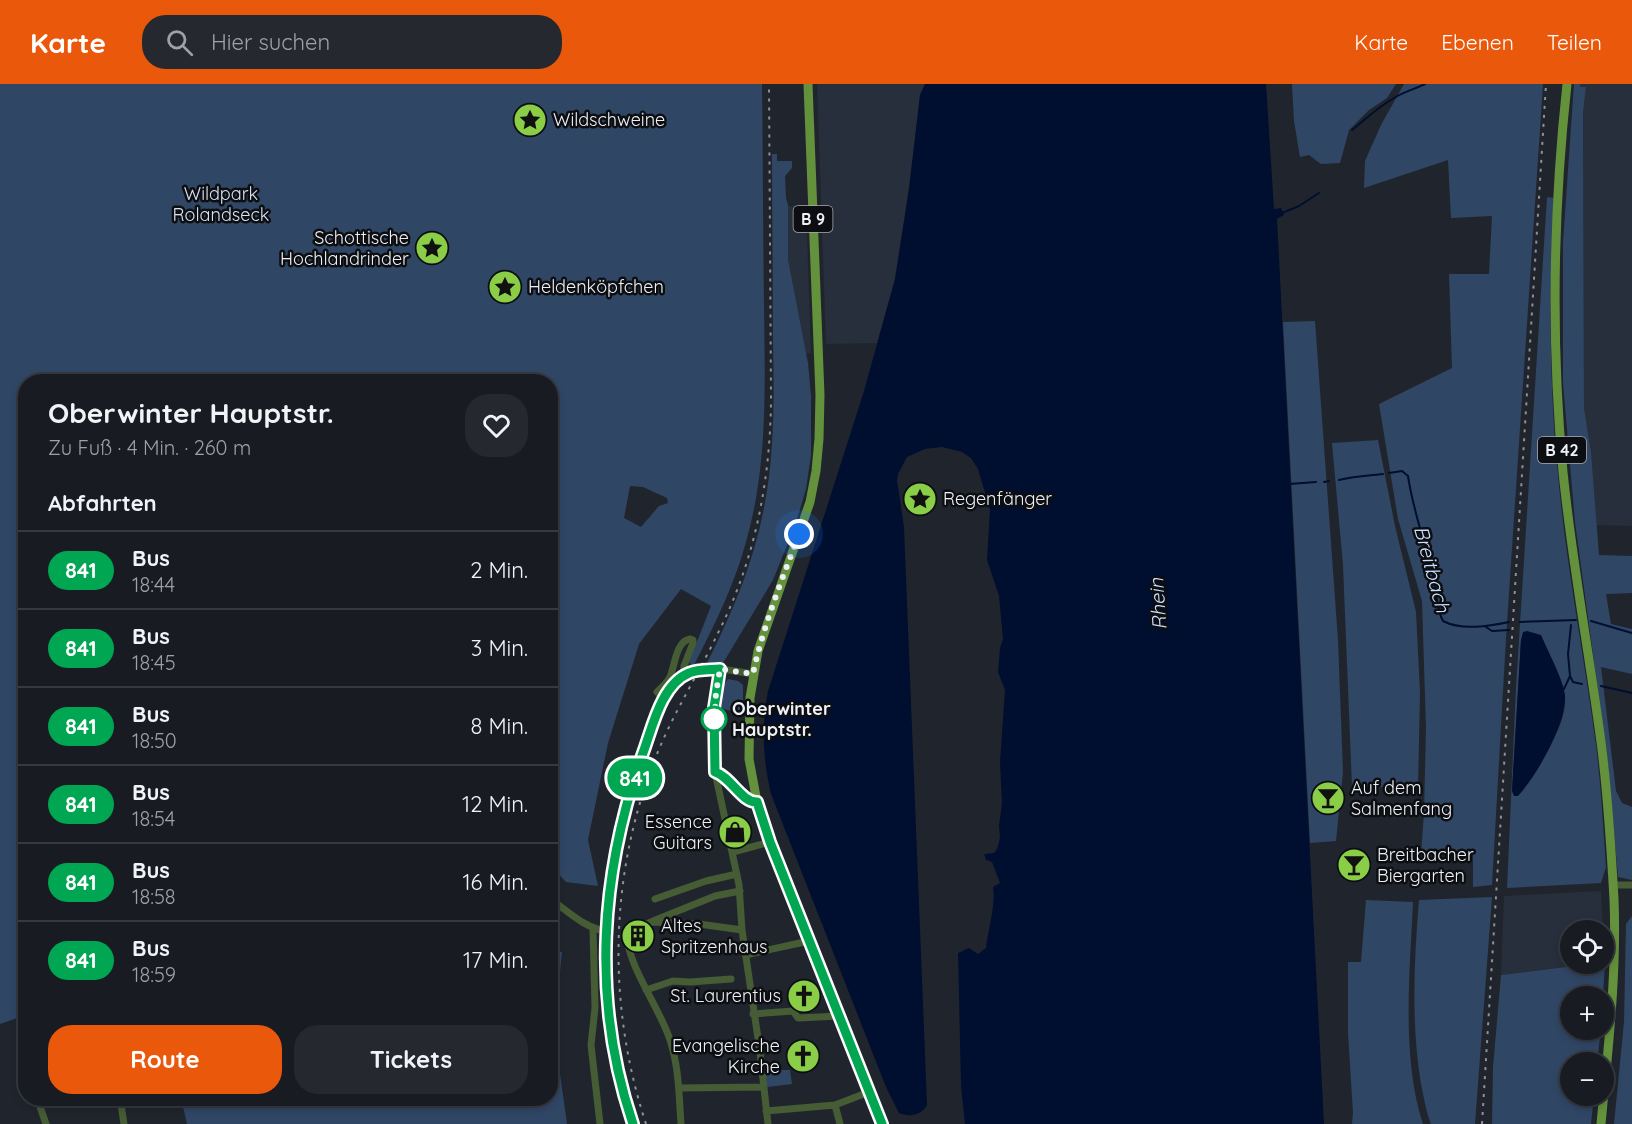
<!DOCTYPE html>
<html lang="de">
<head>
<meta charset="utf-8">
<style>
	body { margin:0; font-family:Quicksand,sans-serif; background:#25292f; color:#f1f3f6; height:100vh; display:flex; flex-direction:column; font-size:22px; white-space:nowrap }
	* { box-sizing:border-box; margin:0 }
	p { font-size:20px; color:#9fa1a5 }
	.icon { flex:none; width:33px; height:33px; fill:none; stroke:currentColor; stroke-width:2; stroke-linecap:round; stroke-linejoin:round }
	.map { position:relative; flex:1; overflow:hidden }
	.sheet { position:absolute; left:18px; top:290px; width:540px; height:732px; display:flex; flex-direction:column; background:#181c22; border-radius:24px; box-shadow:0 3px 9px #0003,0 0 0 2px #363a40 }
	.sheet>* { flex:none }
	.badge { padding:0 12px; border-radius:20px; font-size:21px; line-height:39px }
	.buttons { position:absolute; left:1560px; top:836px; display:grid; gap:12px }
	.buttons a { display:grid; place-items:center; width:54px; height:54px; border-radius:50%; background:#181c22; box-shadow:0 3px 9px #0003,0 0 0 2px #363a40; font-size:30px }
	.you { position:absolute; width:30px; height:30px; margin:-15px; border:4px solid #fff; border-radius:50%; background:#1a73e8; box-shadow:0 0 0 9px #1a73e833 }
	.map>.badge { position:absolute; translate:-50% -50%; box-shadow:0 0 0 3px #fff }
	h2 { padding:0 30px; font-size:22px; line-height:54px }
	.round { display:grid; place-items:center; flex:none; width:63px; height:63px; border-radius:24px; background:#25292f }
	.summary { display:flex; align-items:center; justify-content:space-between; height:102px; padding:0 30px }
	h1 { font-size:28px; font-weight:800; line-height:45px }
	.action { display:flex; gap:12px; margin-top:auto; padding:12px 30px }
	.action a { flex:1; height:69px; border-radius:24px; background:#ea580c; color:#fff; font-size:24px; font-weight:800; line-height:69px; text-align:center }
	.action a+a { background:#25292f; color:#f1f3f6 }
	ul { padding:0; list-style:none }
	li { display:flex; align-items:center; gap:18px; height:78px; padding:0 30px; border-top:2px solid #363a40 }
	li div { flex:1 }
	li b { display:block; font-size:22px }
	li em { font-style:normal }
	li .badge { min-width:66px; font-weight:700; text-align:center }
	header { display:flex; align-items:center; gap:36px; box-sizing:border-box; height:84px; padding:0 30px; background:#ea580c; color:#fff }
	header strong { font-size:28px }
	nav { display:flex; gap:33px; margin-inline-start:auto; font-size:21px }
	.search { width:420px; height:54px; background:#25292f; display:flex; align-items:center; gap:15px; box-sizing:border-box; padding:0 21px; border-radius:24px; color:#9fa1a5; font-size:22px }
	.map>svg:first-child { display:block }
	.built { fill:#272f3c }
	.green { fill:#304665; fill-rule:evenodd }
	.water { fill:#000e2f }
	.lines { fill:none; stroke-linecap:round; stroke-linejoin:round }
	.stream { stroke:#000e2f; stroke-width:2 }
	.minor { stroke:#465c34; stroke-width:7 }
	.major { stroke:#64913c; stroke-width:9 }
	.rail { stroke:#8e9298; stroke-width:2; stroke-dasharray:3 6; stroke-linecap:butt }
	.line-casing { stroke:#fff; stroke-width:14 }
	.line { stroke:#00a651; stroke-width:9 }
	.walk { stroke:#edf0f5; stroke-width:6; stroke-dasharray:0 10.8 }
	.stop-dot { fill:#fff; stroke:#00a651; stroke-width:3 }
	.labels { text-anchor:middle; stroke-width:5; stroke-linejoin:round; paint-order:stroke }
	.shield { fill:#0c0e12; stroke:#aaacb1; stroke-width:1.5 }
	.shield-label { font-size:16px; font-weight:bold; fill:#edf0f5 }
	.poi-label { font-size:18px; fill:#edf0f5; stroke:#0c0e12; text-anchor:start }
	.park-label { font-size:18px; fill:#d9e3f3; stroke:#0c0e12 }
	.stop-label { font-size:18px; font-weight:bold; fill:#edf0f5; stroke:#0c0e12; text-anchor:start }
	.water-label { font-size:20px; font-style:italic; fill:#cadffd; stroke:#0c0e12 }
</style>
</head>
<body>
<header>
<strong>Karte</strong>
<div class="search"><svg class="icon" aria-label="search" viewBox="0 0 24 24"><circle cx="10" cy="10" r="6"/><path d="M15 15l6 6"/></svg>Hier suchen</div>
<nav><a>Karte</a><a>Ebenen</a><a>Teilen</a></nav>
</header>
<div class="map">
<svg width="1632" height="1040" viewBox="0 0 1632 1040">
	<rect width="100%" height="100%" fill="#20252d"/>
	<!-- built -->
	<path class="built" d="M817 0H925L920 11 909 103 895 195 877 259 826 260Z
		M1580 0H1632V442L1596 441 1591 368 1584 324 1583 29 1586 3H1579Z
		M788 122H806L811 269H806L788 175Z
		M1601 807 1603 846H1570V879H1597L1501 891 1504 812Z"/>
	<!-- green -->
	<path class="green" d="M0 0H762C763 74 763 149 764 223 765 302 768 381 746 458 734 502 714 542 693 583L689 578 711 522 681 505 639 560 608 659 588 756 598 802 566 798 551 782 550 297H26V931L0 940ZM630 402 643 403 667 414 668 419 659 422 641 443 624 434Z
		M1292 0H1396L1387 14 1369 26 1349 46 1340 79 1321 80 1309 71 1300 73 1294 37Z
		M1404 0H1543L1506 554 1492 801 1473 803V770H1421L1424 729 1426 644 1422 517 1398 435 1379 320 1452 284 1449 190H1489L1492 132 1451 134 1448 76 1364 104 1365 77 1381 41Z
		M1574 0H1580V3H1586L1583 29 1584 324 1591 368 1599 471 1632 472V509L1606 510 1611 540 1632 545V590L1601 583 1616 707 1622 719 1632 723V796L1618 793 1608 680 1575 438 1563 299V158Z
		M772 70H777V77H792V84L785 92 786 114 788 121V175L808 279 811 312V371L806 405 796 439 773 496 723 579 706 581C732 530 753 480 764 424 775 368 774 312 773 256 773 194 772 132 772 70Z
		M1547 113 1554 114C1549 206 1549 299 1558 391 1566 481 1584 571 1596 661 1601 701 1603 742 1606 783L1601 799 1507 804 1516 603ZM1541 551C1547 566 1564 597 1565 612 1567 649 1535 681 1512 707L1521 556Z
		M1315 237 1338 556 1343 688 1336 757 1310 759 1283 238Z
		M1378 356 1395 442 1416 528 1420 609 1418 704 1352 702 1343 481 1332 359Z
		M728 595 738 597 743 601V630L720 624 722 603Z
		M1492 813 1475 1040H1431C1426 1028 1424 1013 1421 1000 1411 939 1414 877 1419 816Z
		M1366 816 1413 818C1410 887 1401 974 1423 1040H1352L1353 1029 1348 949V878H1361Z
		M1632 832V1040H1614L1624 938 1626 840Z
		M551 867 562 868 554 947 567 1040H187L181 1014H550Z
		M1605 878 1603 912H1570V945H1601L1597 978H1570V1011H1594L1591 1040H1492L1493 983 1501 891Z
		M765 986H790L792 1000 767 1003Z"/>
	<!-- water -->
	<path class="water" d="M925 0H1266L1274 125 1281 124 1284 131 1277 135 1324 1040H965L961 1002 958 869 969 864 978 870 986 864C988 846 996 820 993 803L1000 799 992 778 986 776 984 770 994 769 997 765 1000 754 999 742 1002 719 1000 678 1005 606 998 588 1000 564 1003 555 999 512 987 476 990 425 978 385 971 374 962 368 942 363 925 365 907 373 898 390 897 396 904 443 926 995 927 1021C921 1032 909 1033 899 1029L886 1003 771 710C763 675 761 642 768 607L864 307 895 195 909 105 920 11Z
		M1527 547 1541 551C1547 566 1564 597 1565 612 1566 641 1537 691 1518 712H1514L1512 707 1521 556 1523 548Z"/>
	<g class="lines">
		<!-- stream -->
		<path class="stream" d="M1352 46C1366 35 1378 23 1394 14 1403 8 1415 5 1425 0
			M1282 129 1299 122 1319 109
			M1389 389 1402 387 1408 392C1413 427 1426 461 1434 496 1437 509 1436 525 1443 537 1462 547 1490 542 1509 538
			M1339 396C1354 392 1367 392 1383 390
			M1324 398 1329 397
			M1289 400 1316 398
			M1591 537 1632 549
			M1520 538 1576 536
			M1486 543 1492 547 1509 546
			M1570 592 1573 598 1582 600
			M1601 602 1632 609
			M1564 605 1570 592 1568 570 1571 541"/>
		<!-- minor -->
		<path class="minor" d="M720 585 714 624 715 688 739 801 742 846 760 968 768 1040
			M657 608C662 603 667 599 670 593 675 581 676 557 690 555L693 556V559L684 582V591
			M715 688C731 693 742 719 757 718
			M733 768 770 758
			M1613 801H1632
			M550 815C568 827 584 844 606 847
			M655 815 706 797 737 790
			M653 837 715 812 740 807
			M593 845 595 924 591 961 600 1040
			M745 871 809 857
			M646 906 673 897 690 898 731 895
			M753 930 793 927 798 934 839 932
			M679 1004 763 1003
			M37 1014 46 1040
			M120 1014 124 1040
			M835 1021 840 1040
			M766 1027 835 1021 869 1008
			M633 1040C602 948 598 847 618 752 625 720 636 690 646 660 655 637 663 603 686 590 705 580 733 587 753 590
			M681 1040C679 1012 679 983 670 956 661 926 625 878 627 848L651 838 699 840 742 846"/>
		<!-- major -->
		<path class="major" d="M808 0 820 311 819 355 816 387 810 418 758 567 750 614 749 675 757 718 770 758 882 1040
			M1567 0C1553 128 1551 259 1563 388 1572 478 1589 568 1601 658 1608 710 1611 763 1614 815 1617 890 1608 965 1601 1040"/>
		<!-- rail -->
		<path class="rail" d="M646 1040C607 921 609 792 655 675 672 631 698 591 718 549 755 476 770 398 771 317L769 0
			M1482 1040 1546 0"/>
	</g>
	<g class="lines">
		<defs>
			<path id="line" d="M633 1040C591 916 600 788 644 666 653 641 662 600 689 589 698 585 710 586 720 585L714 624 715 688C731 693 742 719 757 718L770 758 882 1040"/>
		</defs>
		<!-- line casing -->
		<use href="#line" class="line-casing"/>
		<!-- line -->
		<use href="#line" class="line"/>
		<!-- walk -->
		<path class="walk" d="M714 635V645L716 609 720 585 753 590C763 542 782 496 799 450"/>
	</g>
	<!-- icons -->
	<defs>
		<symbol id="sight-disc" viewBox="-11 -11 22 22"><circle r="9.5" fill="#8ace47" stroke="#0c0e12"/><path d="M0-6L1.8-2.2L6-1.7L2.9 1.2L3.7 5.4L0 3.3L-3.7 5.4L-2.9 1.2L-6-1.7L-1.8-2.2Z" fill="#111"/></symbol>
		<symbol id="bar-disc" viewBox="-11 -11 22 22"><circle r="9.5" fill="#8ace47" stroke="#0c0e12"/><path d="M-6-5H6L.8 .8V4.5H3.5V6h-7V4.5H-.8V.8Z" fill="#111"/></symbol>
		<symbol id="shop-disc" viewBox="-11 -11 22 22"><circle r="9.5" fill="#8ace47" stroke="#0c0e12"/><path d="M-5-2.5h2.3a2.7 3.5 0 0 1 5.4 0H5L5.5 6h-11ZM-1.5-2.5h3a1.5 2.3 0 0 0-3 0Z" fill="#111"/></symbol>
		<symbol id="building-disc" viewBox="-11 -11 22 22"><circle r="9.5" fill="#8ace47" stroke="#0c0e12"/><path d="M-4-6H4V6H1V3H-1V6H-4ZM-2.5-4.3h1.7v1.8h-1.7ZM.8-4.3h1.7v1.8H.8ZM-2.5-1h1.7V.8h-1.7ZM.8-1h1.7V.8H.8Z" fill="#111"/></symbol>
		<symbol id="church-disc" viewBox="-11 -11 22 22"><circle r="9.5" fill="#8ace47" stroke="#0c0e12"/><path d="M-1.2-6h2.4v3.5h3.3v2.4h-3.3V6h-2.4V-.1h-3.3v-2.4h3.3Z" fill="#111"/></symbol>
	</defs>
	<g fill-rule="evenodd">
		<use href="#sight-disc" x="511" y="17" width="38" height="38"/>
		<use href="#sight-disc" x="413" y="145" width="38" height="38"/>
		<use href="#sight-disc" x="486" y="184" width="38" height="38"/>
		<use href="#sight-disc" x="901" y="396" width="38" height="38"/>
		<use href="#bar-disc" x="1309" y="695" width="38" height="38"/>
		<use href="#shop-disc" x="716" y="729" width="38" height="38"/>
		<use href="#bar-disc" x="1335" y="762" width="38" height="38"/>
		<use href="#building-disc" x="619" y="833" width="38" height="38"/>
		<use href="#church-disc" x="785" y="893" width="38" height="38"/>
		<use href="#church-disc" x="784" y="953" width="38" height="38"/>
	</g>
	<!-- markers -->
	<circle class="stop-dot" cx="714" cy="635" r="12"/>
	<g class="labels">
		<!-- shield labels -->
		<g class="shield">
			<rect x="793.5" y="122" width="39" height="26" rx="4.5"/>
			<rect x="1538" y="353" width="48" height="26" rx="4.5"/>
		</g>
		<g class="shield-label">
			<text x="813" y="141">B 9</text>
			<text x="1562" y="372">B 42</text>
		</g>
		<!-- poi labels -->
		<g class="poi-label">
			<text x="553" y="42">Wildschweine</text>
			<text x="409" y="160" text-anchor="end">Schottische<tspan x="409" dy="21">Hochlandrinder</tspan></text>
			<text x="528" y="209">Heldenköpfchen</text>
			<text x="943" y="421">Regenfänger</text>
			<text x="1351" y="710">Auf dem<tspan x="1351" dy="21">Salmenfang</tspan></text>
			<text x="712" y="744" text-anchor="end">Essence<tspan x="712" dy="21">Guitars</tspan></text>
			<text x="1377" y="777">Breitbacher<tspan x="1377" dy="21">Biergarten</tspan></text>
			<text x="661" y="848">Altes<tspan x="661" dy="21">Spritzenhaus</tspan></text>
			<text x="781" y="918" text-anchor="end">St. Laurentius</text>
			<text x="780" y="968" text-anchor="end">Evangelische<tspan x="780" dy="21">Kirche</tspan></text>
		</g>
		<!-- park labels -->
		<g class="park-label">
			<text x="221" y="116">Wildpark<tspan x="221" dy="21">Rolandseck</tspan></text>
		</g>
		<!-- stop labels -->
		<g class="stop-label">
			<text x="732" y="631">Oberwinter<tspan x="732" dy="21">Hauptstr.</tspan></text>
		</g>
		<!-- water labels -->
		<g class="water-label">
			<text transform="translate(1432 485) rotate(75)" y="7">Breitbach</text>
			<text transform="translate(1158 520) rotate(-94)" y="7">Rhein</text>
		</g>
	</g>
</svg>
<div class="buttons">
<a><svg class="icon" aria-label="locate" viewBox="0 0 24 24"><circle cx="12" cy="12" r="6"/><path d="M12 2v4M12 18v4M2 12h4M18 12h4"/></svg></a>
<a>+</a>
<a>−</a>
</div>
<div class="you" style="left:799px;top:450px"></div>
<b class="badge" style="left:635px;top:694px;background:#00a651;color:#fff">841</b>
<section class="sheet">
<div class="summary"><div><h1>Oberwinter Hauptstr.</h1><p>Zu Fuß · 4 Min. · 260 m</p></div><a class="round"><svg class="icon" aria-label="heart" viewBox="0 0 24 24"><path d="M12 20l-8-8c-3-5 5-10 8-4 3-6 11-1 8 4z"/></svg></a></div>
<h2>Abfahrten</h2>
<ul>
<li><span class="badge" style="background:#00a651;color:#fff">841</span><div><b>Bus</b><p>18:44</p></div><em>2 Min.</em></li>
<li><span class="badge" style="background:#00a651;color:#fff">841</span><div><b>Bus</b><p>18:45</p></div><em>3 Min.</em></li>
<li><span class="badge" style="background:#00a651;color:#fff">841</span><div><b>Bus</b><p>18:50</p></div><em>8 Min.</em></li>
<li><span class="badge" style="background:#00a651;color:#fff">841</span><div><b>Bus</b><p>18:54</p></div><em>12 Min.</em></li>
<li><span class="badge" style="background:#00a651;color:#fff">841</span><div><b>Bus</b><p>18:58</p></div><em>16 Min.</em></li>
<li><span class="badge" style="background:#00a651;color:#fff">841</span><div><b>Bus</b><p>18:59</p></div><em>17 Min.</em></li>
</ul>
<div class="action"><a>Route</a><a>Tickets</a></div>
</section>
</div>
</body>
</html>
